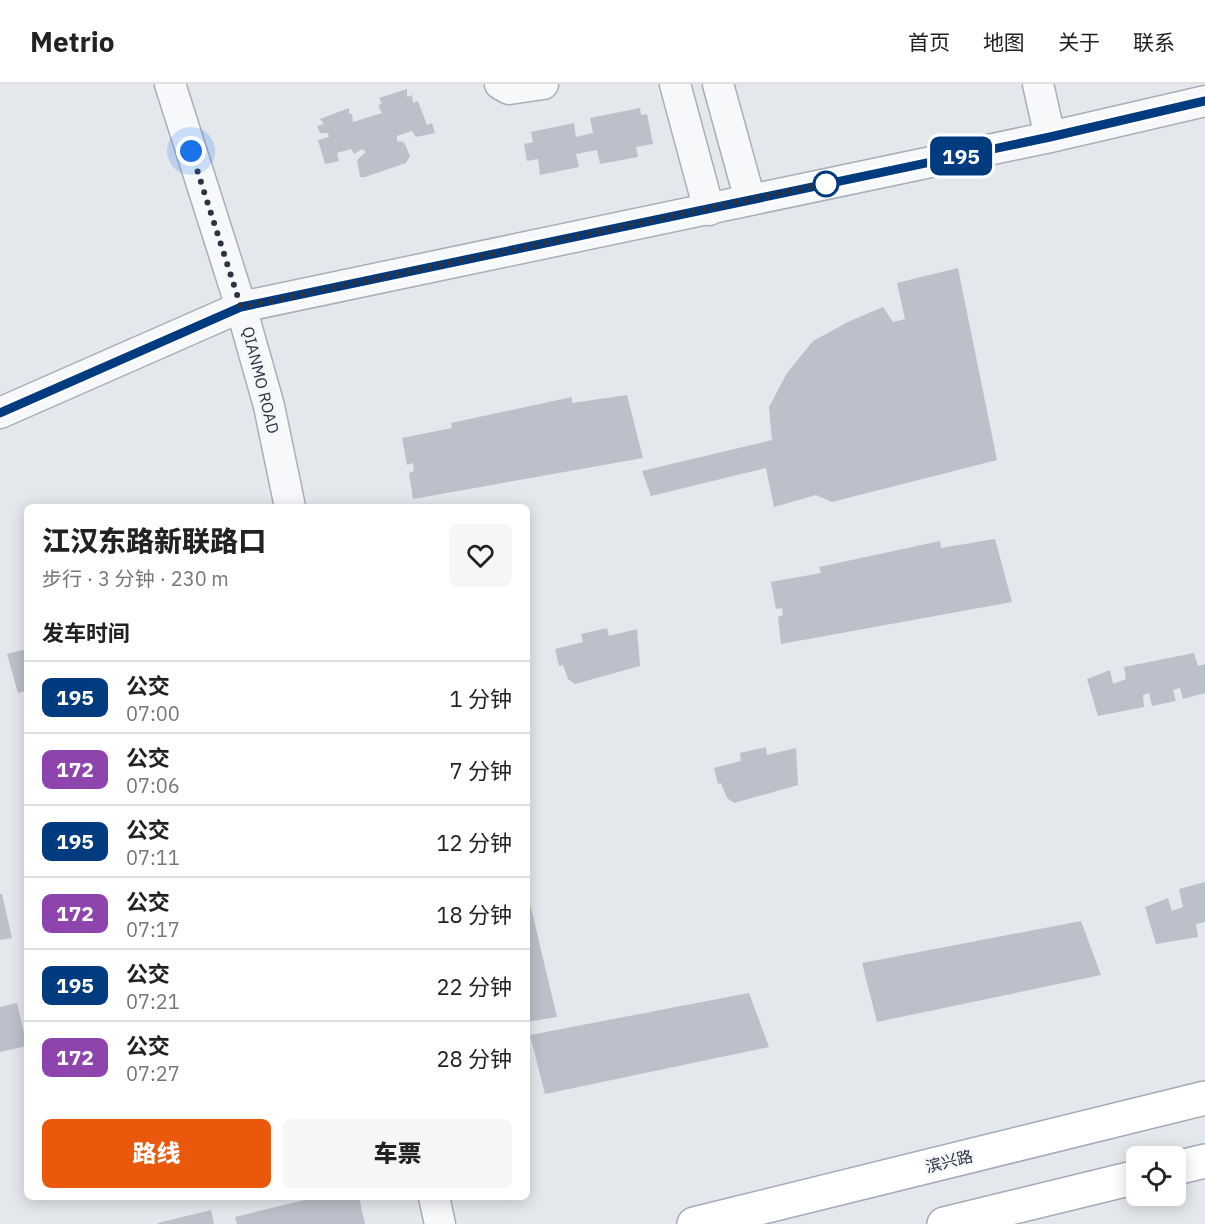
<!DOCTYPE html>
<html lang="zh">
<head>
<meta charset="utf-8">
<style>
	body { margin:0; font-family:"IBM Plex Sans","Noto Sans SC",sans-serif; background:#f6f6f6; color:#222; height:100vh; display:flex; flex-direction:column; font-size:22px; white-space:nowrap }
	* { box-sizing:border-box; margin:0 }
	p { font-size:20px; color:#767676 }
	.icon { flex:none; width:33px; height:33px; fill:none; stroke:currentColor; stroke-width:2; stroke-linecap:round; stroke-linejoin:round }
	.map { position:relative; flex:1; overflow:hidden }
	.panel { position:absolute; left:24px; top:420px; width:506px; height:696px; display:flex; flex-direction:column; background:#fff; border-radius:9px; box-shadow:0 3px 15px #0003 }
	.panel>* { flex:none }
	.badge { padding:0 12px; border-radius:9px; font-size:21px; line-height:39px }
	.controls { position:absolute; left:1126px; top:1062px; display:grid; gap:12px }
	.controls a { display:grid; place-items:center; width:60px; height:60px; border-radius:9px; background:#fff; box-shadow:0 3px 15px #0003; font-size:30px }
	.you { position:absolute; width:30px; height:30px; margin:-15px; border:4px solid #fff; border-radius:50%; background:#1a73e8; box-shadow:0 0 0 9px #1a73e833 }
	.map>.badge { position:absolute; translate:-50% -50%; box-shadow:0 0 0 3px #fff }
	h2 { padding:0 18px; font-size:22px; line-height:54px }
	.round { display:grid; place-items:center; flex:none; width:63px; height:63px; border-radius:9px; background:#f6f6f6 }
	.head { display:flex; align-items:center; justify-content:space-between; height:102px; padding:0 18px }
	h1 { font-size:28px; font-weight:800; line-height:45px }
	.action { display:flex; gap:12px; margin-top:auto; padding:12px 18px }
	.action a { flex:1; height:69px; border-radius:9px; background:#ea580c; color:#fff; font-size:24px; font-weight:800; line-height:69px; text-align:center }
	.action a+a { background:#f6f6f6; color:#222 }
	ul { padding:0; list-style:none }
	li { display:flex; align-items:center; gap:18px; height:72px; padding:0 18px; border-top:2px solid #e0e0e0 }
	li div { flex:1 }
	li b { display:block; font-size:22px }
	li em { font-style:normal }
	li .badge { min-width:66px; font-weight:700; text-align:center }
	header { display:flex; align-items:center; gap:36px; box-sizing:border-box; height:84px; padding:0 30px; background:#fff; border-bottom:2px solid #e0e0e0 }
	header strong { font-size:28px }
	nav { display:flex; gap:33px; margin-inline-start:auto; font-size:21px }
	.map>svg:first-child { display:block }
	.building { fill:#bbc0ca }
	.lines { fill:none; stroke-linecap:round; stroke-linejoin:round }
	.minor-casing { stroke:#a9aeb7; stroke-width:33 }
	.major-casing { stroke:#a3abb8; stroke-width:36 }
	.minor { stroke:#f7f8fa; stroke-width:30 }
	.major { stroke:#fff; stroke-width:33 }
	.line-casing { stroke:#fff; stroke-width:14 }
	.line { stroke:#003b80; stroke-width:9 }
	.walk { stroke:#2b3445; stroke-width:6; stroke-dasharray:0 10.8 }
	.stop-dot { fill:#fff; stroke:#003b80; stroke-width:3 }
	.labels { text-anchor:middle; stroke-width:5; stroke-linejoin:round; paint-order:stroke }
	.street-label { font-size:16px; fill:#2b3445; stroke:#f4f6f9 }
</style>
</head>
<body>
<header>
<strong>Metrio</strong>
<nav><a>首页</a><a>地图</a><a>关于</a><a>联系</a></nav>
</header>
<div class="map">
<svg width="1205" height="1140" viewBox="0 0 1205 1140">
	<rect width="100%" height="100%" fill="#e4e7ec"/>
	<!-- building -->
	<path class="building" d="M407 5V13L412 11 413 19 418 17 427 41 432 39 435 49 416 53 412 47 397 52V57L404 58 410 72 406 79 365 93H360L357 76 366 68 362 65 354 70 351 65 337 69 339 77 325 80 318 56 329 53 328 49H320L317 42 324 40 320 35 349 24V30H352L353 38 382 29 378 21 382 20 379 14Z
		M640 24 641 31 647 30 653 60 636 63 638 73 600 80 597 66 576 70 579 83 540 91 538 75 527 77 524 60 533 58 531 48 574 39 576 53 593 49 590 34Z
		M958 184 997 376 832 418 816 411 774 423 766 384 651 412 642 387 772 356 769 323 787 289 813 257 850 237 883 223 893 238 905 235 897 199Z
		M627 311 643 374 413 415 409 389 414 387 413 379 407 381 402 354 452 344 451 339 572 313V319Z
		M995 455 1012 518 781 560 778 533 783 531 782 524 776 525 771 498 821 489 819 483 940 457 941 464Z
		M607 544 609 552 637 545 640 582 575 600 568 595 563 581 559 582 555 565 583 558 581 550Z
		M27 565V607L18 609 7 570Z
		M1194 569 1198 582 1205 580V609L1183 615 1180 604 1173 606 1176 617 1152 622 1149 609 1143 611 1144 623 1098 632 1087 595 1110 586 1113 600 1126 595 1124 583Z
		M766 663 767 671 796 664 798 701 734 719 727 714 721 699 718 700 714 684 741 677 740 669Z
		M1205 798V838L1196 840 1198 853 1156 860 1145 823 1168 814 1172 827 1183 823 1179 805Z
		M526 803 557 933 526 938Z
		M0 810H2L12 854 0 856Z
		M1081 837 1101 891 877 938 862 879Z
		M749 909 769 963 545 1010 530 951Z
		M17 919 27 962 0 968V923Z
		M317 1113H359L365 1140H237L235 1133Z
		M211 1126 214 1140H158V1139Z"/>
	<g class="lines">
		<defs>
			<path id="minor" d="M170 0 241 223 269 322 290 423
				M500 0 509 5 543 0
				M675 0 709 126
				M718 0 750 116
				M1038 0 1050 53
				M0 329 241 223 1050 53 1205 17
				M434 1113 440 1140"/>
			<path id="major" d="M1176 1084 1205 1077
				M694 1140 1205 1014
				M944 1140 1137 1093"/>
		</defs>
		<!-- minor casing -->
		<use href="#minor" class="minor-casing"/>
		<!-- major casing -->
		<use href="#major" class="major-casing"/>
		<!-- minor -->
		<use href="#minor" class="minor"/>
		<!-- major -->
		<use href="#major" class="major"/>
	</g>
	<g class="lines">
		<defs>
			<path id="line" d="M0 329 241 223 1050 53 1205 17"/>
		</defs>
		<!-- line casing -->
		<use href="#line" class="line-casing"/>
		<!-- line -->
		<use href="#line" class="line"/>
		<!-- walk -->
		<path class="walk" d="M191 67 241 223 829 99 826 100"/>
	</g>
	<!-- markers -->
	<circle class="stop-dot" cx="826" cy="100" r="12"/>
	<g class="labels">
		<!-- street labels -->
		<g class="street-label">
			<text transform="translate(261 296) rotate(76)" y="6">QIANMO ROAD</text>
			<text transform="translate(949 1077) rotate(-14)" y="6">滨兴路</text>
		</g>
	</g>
</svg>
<div class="controls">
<a><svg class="icon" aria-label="locate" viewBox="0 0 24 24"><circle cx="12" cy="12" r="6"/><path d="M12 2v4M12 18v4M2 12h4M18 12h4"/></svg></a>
</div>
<div class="you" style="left:191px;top:67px"></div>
<b class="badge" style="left:961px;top:72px;background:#003b80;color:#fff">195</b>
<section class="panel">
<div class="head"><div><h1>江汉东路新联路口</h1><p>步行 · 3 分钟 · 230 m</p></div><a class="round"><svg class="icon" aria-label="heart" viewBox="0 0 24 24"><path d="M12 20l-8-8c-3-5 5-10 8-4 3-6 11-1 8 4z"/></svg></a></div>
<h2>发车时间</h2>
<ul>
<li><span class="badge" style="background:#003b80;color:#fff">195</span><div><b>公交</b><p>07:00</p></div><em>1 分钟</em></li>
<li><span class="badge" style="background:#8e44ad;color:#fff">172</span><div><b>公交</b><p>07:06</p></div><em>7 分钟</em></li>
<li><span class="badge" style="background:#003b80;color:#fff">195</span><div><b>公交</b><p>07:11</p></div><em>12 分钟</em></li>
<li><span class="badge" style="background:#8e44ad;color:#fff">172</span><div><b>公交</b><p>07:17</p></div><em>18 分钟</em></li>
<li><span class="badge" style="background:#003b80;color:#fff">195</span><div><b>公交</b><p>07:21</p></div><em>22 分钟</em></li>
<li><span class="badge" style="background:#8e44ad;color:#fff">172</span><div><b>公交</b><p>07:27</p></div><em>28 分钟</em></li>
</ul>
<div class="action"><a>路线</a><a>车票</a></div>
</section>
</div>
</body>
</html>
